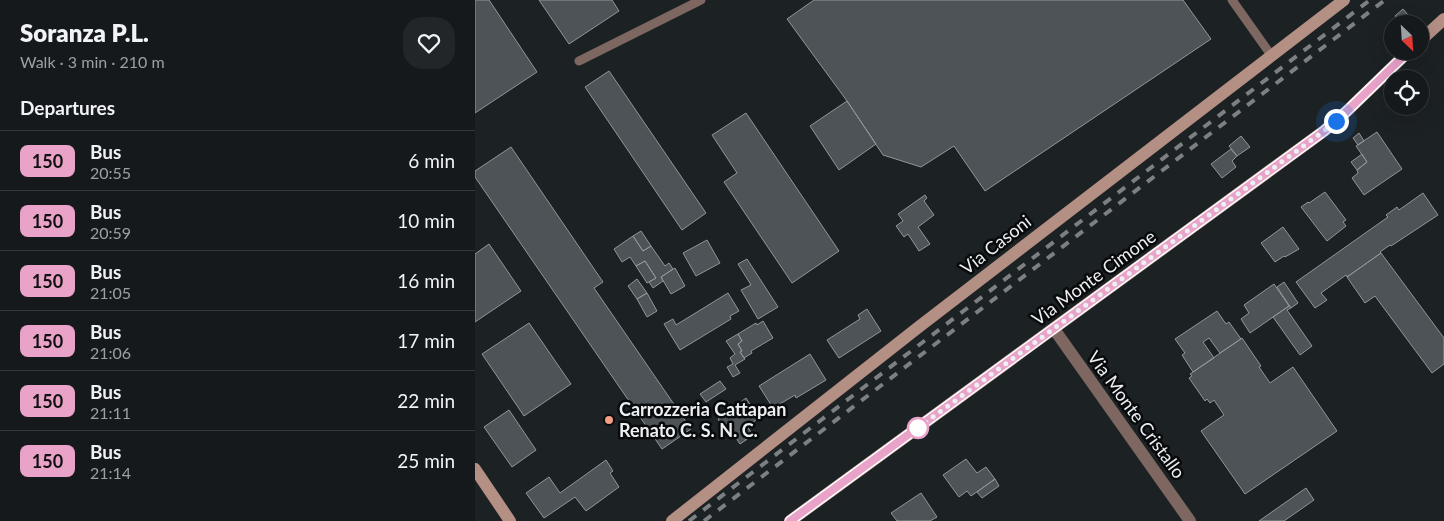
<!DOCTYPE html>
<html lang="en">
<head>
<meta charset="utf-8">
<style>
	body { margin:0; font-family:Lato,sans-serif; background:#222628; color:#f1f3f6; height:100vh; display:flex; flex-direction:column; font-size:19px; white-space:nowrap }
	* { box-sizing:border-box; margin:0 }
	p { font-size:16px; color:#9da0a3 }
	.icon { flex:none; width:28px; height:28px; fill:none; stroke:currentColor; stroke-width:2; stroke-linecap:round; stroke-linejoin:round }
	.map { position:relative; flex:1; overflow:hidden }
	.drawer { display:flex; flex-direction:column; background:#15191b; width:475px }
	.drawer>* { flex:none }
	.badge { padding:0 10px; border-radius:8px; font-size:18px; line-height:32px }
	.needle { width:32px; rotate:155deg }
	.tools { position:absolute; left:909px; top:15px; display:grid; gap:10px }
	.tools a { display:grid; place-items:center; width:45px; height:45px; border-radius:50%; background:#15191b; box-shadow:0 5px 20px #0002,0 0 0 1px #34383a; font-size:25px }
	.you { position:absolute; width:25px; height:25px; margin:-12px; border:4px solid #fff; border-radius:50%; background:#1a73e8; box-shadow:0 0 0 8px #1a73e833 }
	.map>.badge { position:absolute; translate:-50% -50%; box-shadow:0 0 0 2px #fff }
	h2 { padding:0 20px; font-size:19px; line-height:45px }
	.round { display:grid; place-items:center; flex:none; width:52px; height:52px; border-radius:20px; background:#222628 }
	.overview { display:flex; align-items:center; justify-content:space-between; height:85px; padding:0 20px }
	h1 { font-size:24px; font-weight:800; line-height:38px }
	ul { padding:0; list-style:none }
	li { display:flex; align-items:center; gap:15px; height:60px; padding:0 20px; border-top:1px solid #34383a }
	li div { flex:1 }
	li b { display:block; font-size:19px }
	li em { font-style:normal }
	li .badge { min-width:55px; font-weight:700; text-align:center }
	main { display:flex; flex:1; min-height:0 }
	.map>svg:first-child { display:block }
	.building { fill:#4d5357; stroke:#90969b }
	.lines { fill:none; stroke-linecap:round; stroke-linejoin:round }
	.lane { stroke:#7d6760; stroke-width:9 }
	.street { stroke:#7d6760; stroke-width:12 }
	.secondary { stroke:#b38f84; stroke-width:12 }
	.rail { stroke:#7c8083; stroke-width:4; stroke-dasharray:9 9; stroke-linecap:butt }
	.line-casing { stroke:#fff; stroke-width:11 }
	.line { stroke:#e9a2c8; stroke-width:8 }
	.walk { stroke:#edf0f3; stroke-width:5; stroke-dasharray:0 9 }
	.poi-dot { fill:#f39f85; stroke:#080a0c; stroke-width:2 }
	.stop-dot { fill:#fff; stroke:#e9a2c8; stroke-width:2.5 }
	.labels { text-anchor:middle; stroke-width:5; stroke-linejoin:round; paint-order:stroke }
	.street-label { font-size:18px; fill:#edf0f3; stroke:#080a0c }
	.poi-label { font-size:18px; font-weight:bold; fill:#edf0f3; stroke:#080a0c; text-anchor:start }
</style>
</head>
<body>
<main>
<section class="drawer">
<div class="overview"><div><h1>Soranza P.L.</h1><p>Walk · 3 min · 210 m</p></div><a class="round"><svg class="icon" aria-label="heart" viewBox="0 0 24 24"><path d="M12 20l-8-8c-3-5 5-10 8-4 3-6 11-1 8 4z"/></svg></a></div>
<h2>Departures</h2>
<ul>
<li><span class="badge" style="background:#e9a2c8;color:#111">150</span><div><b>Bus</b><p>20:55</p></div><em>6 min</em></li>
<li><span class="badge" style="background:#e9a2c8;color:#111">150</span><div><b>Bus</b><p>20:59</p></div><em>10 min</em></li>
<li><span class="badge" style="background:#e9a2c8;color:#111">150</span><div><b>Bus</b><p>21:05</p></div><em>16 min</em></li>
<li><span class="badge" style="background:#e9a2c8;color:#111">150</span><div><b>Bus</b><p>21:06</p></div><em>17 min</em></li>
<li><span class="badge" style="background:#e9a2c8;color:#111">150</span><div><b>Bus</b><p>21:11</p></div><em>22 min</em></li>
<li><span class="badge" style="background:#e9a2c8;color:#111">150</span><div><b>Bus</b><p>21:14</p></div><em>25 min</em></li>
</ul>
</section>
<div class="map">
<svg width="969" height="521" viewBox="0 0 969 521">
	<rect width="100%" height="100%" fill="#1c2124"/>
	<!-- building -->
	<path class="building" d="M0 0H14L62 72 0 113Z
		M64 0H137L144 11 94 44Z
		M339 0H708L736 39 510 191 479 146 446 167 408 155 372 101 312 19Z
		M928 9 933 15 924 22 920 16Z
		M134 71 231 213 207 230 110 87Z
		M372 101 401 144 364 170 335 126Z
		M271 113 364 251 317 283 249 182 262 173 237 135Z
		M902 132 927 169 889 195 877 178 883 173 882 170 892 162 881 146Z
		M884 133 889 141 883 145 878 138Z
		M766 136 775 147 762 156 754 146Z
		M36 147 128 282 119 288 216 429 187 449 0 177V171Z
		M756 149 762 156 757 161 761 167 747 178 736 164Z
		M887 154 892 162 882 170 876 162Z
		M850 192 871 220 868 222 871 226 852 241 826 207 833 202 834 203Z
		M948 193 963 215 916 246 915 245 905 252 906 253 872 277 871 275 846 293 852 300 840 308 821 282 913 217 911 215 922 207 924 210Z
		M450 195 452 198 449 201 459 215 443 227 455 244 444 251 433 234 429 237 421 226 428 221 423 214Z
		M808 227 824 249 810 257 809 256 800 262 786 243Z
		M166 231 176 246 168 251 158 236Z
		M158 236 168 251 176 246 190 266 194 263 198 269 186 277 188 281 178 288 174 282 181 278 170 261 161 266 155 257 147 262 139 249Z
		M232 240 245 263 221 276 208 253Z
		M14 244 46 291 0 322V254Z
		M906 253 969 338V364L957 373 900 296 890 303 872 277Z
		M272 259 303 307 283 319 266 290 276 285 263 264Z
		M170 261 181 278 172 283 161 266Z
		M200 268 210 286 196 294 186 277Z
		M162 279 172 293 162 299 153 286Z
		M809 282 823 303 816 308 802 287Z
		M799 284 814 306 775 333 766 319 774 313 769 305Z
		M172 293 182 311 172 317 162 299Z
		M253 293 264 311 255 316 256 319 205 350 189 324 198 319 201 325Z
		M814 306 816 308 812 310 837 346 825 355 798 317Z
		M392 309 406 331 364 358 352 340 385 319 383 315Z
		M742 311 751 324 754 322 766 339 745 353 734 338 728 342 739 358 718 372 707 355 710 353 700 339Z
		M288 321 298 338 276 351 277 353 269 358 265 352 267 351 263 344 267 341 263 334 281 323 282 325Z
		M54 323 96 384 49 416 7 354Z
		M263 334 267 341 263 344 267 351 265 352 270 359 260 365 265 373 258 377 252 367 258 364 255 358 260 354 251 341Z
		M767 338 786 366 784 367 795 383 818 367 862 431 770 494 726 431 749 415 739 400 735 403 732 399 730 401 714 378 717 376 715 374Z
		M335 354 351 380 321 398 320 395 298 408 284 386Z
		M245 381 251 389 231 402 225 394Z
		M271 398 284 418 265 431 271 440 265 444 259 435 255 438 243 419 248 415 249 417 265 407 263 404Z
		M34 410 61 450 37 467 9 427Z
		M272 426 278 435 271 440 265 431Z
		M491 459 502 473 511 467 520 479 496 496 492 491 484 497 468 475Z
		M131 460 138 471 135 473 144 487 111 511 100 497 69 518 51 493 74 477 85 493Z
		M520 479 524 486 507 498 502 492Z
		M831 488 839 500 809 521H784Z
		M446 493 462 517 455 521H422L416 513Z"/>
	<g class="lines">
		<!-- lane -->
		<path class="lane" d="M757 0 796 55
			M104 61 226 0"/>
		<!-- street -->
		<path class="street" d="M579 329 715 521"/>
		<!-- secondary -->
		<path class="secondary" d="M945 41 969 19
			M0 469 35 521
			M197 521 445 326 869 0
			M315 521 849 131 872 111 934 51"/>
		<!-- rail -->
		<path class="rail" d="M214 521 895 0
			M229 521 910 0"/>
	</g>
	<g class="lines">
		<defs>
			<path id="line" d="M315 521 849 131 872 111 934 51"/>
		</defs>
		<!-- line casing -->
		<use href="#line" class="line-casing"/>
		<!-- line -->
		<use href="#line" class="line"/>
		<!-- walk -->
		<path class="walk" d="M443 428 436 433 849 131 861 121"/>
	</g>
	<!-- markers -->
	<circle class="poi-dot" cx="134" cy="420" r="5"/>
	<circle class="stop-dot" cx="443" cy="428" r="10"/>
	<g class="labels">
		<!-- street labels -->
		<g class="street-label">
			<text transform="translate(521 245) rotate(-38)" y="6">Via Casoni</text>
			<text transform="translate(619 278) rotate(-36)" y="6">Via Monte Cimone</text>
			<text transform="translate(661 415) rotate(54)" y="6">Via Monte Cristallo</text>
		</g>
		<!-- poi labels -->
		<g class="poi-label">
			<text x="144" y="416">Carrozzeria Cattapan<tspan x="144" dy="21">Renato C. S. N. C.</tspan></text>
		</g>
	</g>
</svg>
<div class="tools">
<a><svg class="needle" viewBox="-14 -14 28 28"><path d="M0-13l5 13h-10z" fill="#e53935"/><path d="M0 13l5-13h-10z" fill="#9da0a3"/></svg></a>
<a><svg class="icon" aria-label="locate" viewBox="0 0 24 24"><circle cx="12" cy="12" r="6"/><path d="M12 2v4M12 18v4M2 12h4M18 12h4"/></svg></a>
</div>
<div class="you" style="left:861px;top:121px"></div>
</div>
</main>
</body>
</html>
